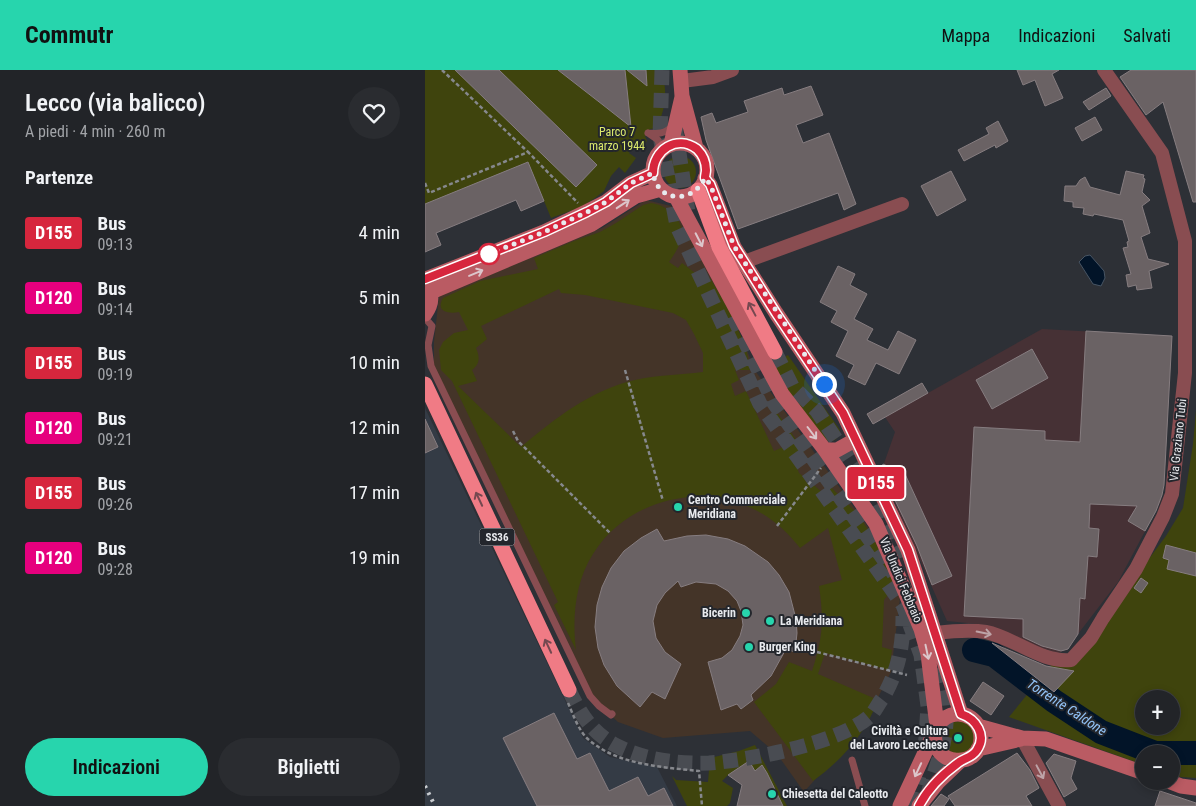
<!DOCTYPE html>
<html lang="it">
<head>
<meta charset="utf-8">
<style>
	body { margin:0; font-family:"Roboto Condensed",sans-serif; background:#2a2c30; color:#f1f3f6; height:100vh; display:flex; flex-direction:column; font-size:19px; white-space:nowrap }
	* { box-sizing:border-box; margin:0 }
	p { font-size:16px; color:#a2a4a8 }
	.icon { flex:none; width:28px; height:28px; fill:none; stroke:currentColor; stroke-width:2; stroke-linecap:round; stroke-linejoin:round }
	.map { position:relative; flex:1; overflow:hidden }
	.details { display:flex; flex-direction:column; background:#222428; width:425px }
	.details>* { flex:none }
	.badge { padding:0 10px; border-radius:4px; font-size:18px; line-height:32px }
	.tools { position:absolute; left:710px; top:620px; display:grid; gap:10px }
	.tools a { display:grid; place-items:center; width:45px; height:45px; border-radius:50%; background:#222428; box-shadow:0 2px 8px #0003,0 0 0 1px #3f4145; font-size:25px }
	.you { position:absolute; width:25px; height:25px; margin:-12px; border:4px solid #fff; border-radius:50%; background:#1a73e8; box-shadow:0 0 0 8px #1a73e833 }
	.map>.badge { position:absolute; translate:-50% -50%; box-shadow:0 0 0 2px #fff }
	h2 { padding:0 25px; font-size:19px; line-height:45px }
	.round { display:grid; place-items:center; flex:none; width:52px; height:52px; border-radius:26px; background:#2a2c30 }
	.head { display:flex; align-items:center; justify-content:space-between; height:85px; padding:0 25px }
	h1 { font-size:24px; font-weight:600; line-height:38px }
	.primary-button { display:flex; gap:10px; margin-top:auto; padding:10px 25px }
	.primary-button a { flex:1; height:58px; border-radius:30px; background:#27d5ad; color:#111; font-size:20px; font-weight:600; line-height:58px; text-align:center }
	.primary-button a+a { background:#2a2c30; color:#f1f3f6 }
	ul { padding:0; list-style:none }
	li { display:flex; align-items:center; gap:15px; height:65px; padding:0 25px }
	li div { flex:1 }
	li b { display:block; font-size:19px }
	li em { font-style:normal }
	li .badge { min-width:55px; font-weight:700; text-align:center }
	header { display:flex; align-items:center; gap:30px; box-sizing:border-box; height:70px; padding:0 25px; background:#27d5ad; color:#111 }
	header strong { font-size:24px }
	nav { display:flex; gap:28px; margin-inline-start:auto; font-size:18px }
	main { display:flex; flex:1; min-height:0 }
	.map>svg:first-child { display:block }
	.commercial { fill:#443428 }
	.industrial { fill:#463135 }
	.built { fill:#343b45 }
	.green { fill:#3f440d; fill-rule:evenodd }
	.water { fill:#021428; stroke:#475463 }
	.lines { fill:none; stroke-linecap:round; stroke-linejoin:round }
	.river { stroke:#021428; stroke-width:24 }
	.building { fill:#6a6264; stroke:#867d80 }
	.highway-tunnel { stroke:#494c52; stroke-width:15; stroke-dasharray:15 8; stroke-linecap:butt }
	.path { stroke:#86888d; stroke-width:2.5; stroke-dasharray:4 2.5; stroke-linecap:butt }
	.lane { stroke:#894d51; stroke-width:7 }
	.street { stroke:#894d51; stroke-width:14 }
	.secondary { stroke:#ba5b63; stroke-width:15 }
	.highway { stroke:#f07b85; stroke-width:15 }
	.rail { stroke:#c8cbcf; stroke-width:4; stroke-dasharray:2.5 5; stroke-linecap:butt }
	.oneway { stroke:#dcc6cb }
	.oneway2 { stroke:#754850 }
	.oneway3 { stroke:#bda3a7 }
	.line-casing { stroke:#fff; stroke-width:11 }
	.line { stroke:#d7263d; stroke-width:8 }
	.walk { stroke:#e8eaee; stroke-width:5; stroke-dasharray:0 9 }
	.stop-dot { fill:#fff; stroke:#d7263d; stroke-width:2.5 }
	.poi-dot { fill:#27d5ad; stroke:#23262c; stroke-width:2 }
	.labels { text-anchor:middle; stroke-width:4; stroke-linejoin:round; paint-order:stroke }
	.shield { fill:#23262c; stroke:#adafb4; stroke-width:1 }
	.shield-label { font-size:11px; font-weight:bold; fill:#e8eaee }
	.park-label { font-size:12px; fill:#dcea6c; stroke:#23262c }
	.street-label { font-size:12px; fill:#e8eaee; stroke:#23262c }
	.poi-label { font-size:12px; font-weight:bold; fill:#e8eaee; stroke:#23262c; text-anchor:start }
	.water-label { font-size:14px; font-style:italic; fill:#93c4f8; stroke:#23262c }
</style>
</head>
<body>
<header>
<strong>Commutr</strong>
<nav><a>Mappa</a><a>Indicazioni</a><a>Salvati</a></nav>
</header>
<main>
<section class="details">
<div class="head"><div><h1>Lecco (via balicco)</h1><p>A piedi · 4 min · 260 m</p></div><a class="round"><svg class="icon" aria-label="heart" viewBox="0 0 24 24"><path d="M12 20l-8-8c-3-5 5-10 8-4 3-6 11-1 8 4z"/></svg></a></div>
<h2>Partenze</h2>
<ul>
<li><span class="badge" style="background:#d7263d;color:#fff">D155</span><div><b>Bus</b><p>09:13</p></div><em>4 min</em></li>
<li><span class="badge" style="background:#e6007e;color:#fff">D120</span><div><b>Bus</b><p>09:14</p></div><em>5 min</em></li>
<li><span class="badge" style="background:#d7263d;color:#fff">D155</span><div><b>Bus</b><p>09:19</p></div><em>10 min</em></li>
<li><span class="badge" style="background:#e6007e;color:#fff">D120</span><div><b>Bus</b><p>09:21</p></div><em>12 min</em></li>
<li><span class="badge" style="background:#d7263d;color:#fff">D155</span><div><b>Bus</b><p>09:26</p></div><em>17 min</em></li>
<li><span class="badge" style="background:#e6007e;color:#fff">D120</span><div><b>Bus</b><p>09:28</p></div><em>19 min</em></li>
</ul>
<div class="primary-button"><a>Indicazioni</a><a>Biglietti</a></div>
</section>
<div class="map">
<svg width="771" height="736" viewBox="0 0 771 736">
	<rect width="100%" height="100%" fill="#2d3036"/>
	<!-- commercial -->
	<path class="commercial" d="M221 130 246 136 253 144 298 224 331 302 454 472 475 528 466 602 440 653 379 722 352 684 325 661 238 668 193 652 165 626 9 299V272L14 226 177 158Z"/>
	<!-- industrial -->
	<path class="industrial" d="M617 259 747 266 739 415 736 431 693 512 656 560 643 579 632 583 598 571 563 555 522 551 456 402 470 362 460 347 448 354 442 344 497 313 503 323Z"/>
	<!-- built -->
	<path class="built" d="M0 338 158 668 185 687 232 697 252 736H0Z"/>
	<!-- green -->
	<path class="green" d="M0 0H30L151 117 172 95 74 0H133L205 56 193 0H202L222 16 221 0H237C242 24 242 36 231 58L225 59 220 66 222 71 217 78 210 74 204 83 211 88 200 103 194 97 186 106 179 121 170 128 156 137 126 148 103 92 0 135Z
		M239 102a16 16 0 1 1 32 0a16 16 0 1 1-32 0Z
		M226 133C243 135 262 152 256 171 253 179 248 186 244 192L253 198 257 193 270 203 285 208 303 238 321 277 325 300H310L314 310 306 314 310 326 321 321 349 381 367 373 351 345V341L379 381 371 395 374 403 397 422 404 415C415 427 429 438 438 452 451 470 459 491 469 511V517L459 530 457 577 467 580 464 600 400 583 393 604 453 630C441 663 416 691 388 711L329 632 351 614 364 592 387 601C398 568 399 550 394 516L417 510 403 458 375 478C367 468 359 459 348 451 292 408 205 424 168 484 150 512 147 548 151 580L129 535 133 532 27 311 16 300 14 280 18 272 29 263 43 260 34 242C24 244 10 242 18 228L55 211 113 199 109 188 149 171 175 162 191 153 218 135ZM134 219 136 223 160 225 248 243 261 250 269 264 278 283V302C255 305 232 305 210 310 166 320 129 349 96 377L33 316 52 311 47 300C55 294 55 287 51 278L62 269 56 256Z
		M363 285 415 360C414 369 408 374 399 369 381 345 361 321 348 293Z
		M771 341V708L756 707 746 704V684H719V695L584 647 631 589 640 591 717 498 741 466 758 438 768 374ZM719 629H746V656H719Z
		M536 651 546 655 552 671 538 687 518 678 517 662 525 653Z
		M330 675 362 736H358L342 703 337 695 330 701 324 691 303 705 297 711 308 718 305 733 302 736H262L247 706 251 710 283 712 285 688 314 681Z"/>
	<!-- water -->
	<path class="water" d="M665 185 679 201 680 208 676 216 668 214 654 192 660 186Z"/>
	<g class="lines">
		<!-- river -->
		<path class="river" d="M549 580 569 585 629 631 676 662 730 683H771"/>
	</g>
	<!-- building -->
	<path class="building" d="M30 0H74L172 95 151 117Z
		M133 0H200L206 57 178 35Z
		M202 0H221L222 16Z
		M592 0H634L627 4 638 28 620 36 610 10 598 15Z
		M706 0H771V132H768L738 32 721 45 695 7Z
		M386 16 398 45 371 55 378 73 404 63 431 134 419 140 413 123 313 159 281 70 276 47 287 43 291 53 323 42 319 31 357 18 359 25Z
		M681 18 686 26 664 40 658 32Z
		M670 47 677 60 657 71 650 58Z
		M573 51 583 71 571 78 570 75 539 91 533 80 564 64 561 58Z
		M103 92 119 131 96 141 91 130 11 163 16 175 0 182V134Z
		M526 101 541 130 512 146 496 116Z
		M701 101 719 105 718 108 720 109 717 122 725 130 717 136 725 163 716 167 723 189 744 194 724 201 727 218 712 220 711 215 703 217 701 205 706 204 698 178 703 177 702 172 704 171 698 150 669 144 668 146 658 144 659 138 648 137V132L639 131 640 116H651L655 110 660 107 665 117 695 125Z
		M413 196 430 204 425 215 442 224 429 249 448 259 442 270 463 280 473 261 491 270 474 304 451 293 440 315 423 307 429 295 411 286 423 261 406 252 412 241 395 232Z
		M661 261 747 266 739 415 737 425 731 441 720 461 703 451 712 436 665 434 664 458 674 459 672 487 663 486 660 529 655 528 653 564 643 579 636 581 617 576 598 567V549L539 546 549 357 620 361V370L655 372Z
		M607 279 623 308 567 339 551 310Z
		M497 313 503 323 448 354 442 344Z
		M0 349 13 377 0 383Z
		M458 394 480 404 527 506 507 515 492 476 456 401Z
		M232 459 239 471 262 466 281 465 303 469 320 476 343 492 354 505 364 522 371 549 372 563 370 582 361 579 346 606 326 625 328 630 316 639 312 634 296 640 283 592 297 588 307 580 315 566 318 555 316 541 312 531 303 521 291 514 271 512 256 517 253 511 240 523 232 535 228 551 231 568 240 582 256 594 240 629 227 622 215 637 192 616 179 595 173 578 170 557 172 535 177 517 186 498 199 481 216 468Z
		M741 475 771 483V506L742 499 744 490 738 488Z
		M716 508 723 513 716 523 709 518Z
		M567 573 621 596 649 601 629 622Z
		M558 612 579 626 566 645 545 631Z
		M129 643 152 689 165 683 184 721 213 707 223 726 239 718 248 736H112L78 668Z
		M592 683 605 700 614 718 601 726 607 736H530L523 726Z
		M629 684 651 691 646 708 652 719 639 727 621 693Z
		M324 691 330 701 337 695 342 703 358 736H312L317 715 303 705Z
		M735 721 771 733V736H730Z
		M516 724 524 729 519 736H506Z"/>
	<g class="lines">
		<!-- highway-tunnel -->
		<path class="highway-tunnel" d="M237 0 235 66 252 156 335 334 478 535 496 585 503 636 500 682
			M250 57 264 148
			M308 246 349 333 469 504
			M350 282 367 316 392 341 428 395 465 468 473 489
			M144 620C155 644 168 664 192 676 219 690 254 694 284 693 325 690 417 673 446 645 450 641 453 634 457 629 473 602 478 578 478 546
			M503 725C507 706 516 688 519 669 525 641 517 610 508 585
			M486 736 494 706"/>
		<!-- path -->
		<path class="path" d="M17 0 103 82
			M0 113 4 123 103 82 153 133
			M200 300 238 431
			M88 361 93 371 185 463
			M352 456 396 398
			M392 582 482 605
			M143 633C148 644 154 662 164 670 193 695 237 697 274 701L277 736"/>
		<!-- lane -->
		<path class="lane" d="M223 63C232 64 241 64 247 56
			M223 63 233 70 236 81
			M0 248 7 256 3 275 6 296 165 626 174 636 186 645 187 644
			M427 690 440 736"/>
		<!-- street -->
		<path class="street" d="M257 11 288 7 307 0
			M319 192 477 134
			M511 563C527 561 545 559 561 562 590 568 616 593 646 590L666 568 678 548 711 499 738 447 747 424 760 303V171L737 83 679 0
			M597 668 634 736"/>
		<!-- secondary -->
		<path class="secondary" d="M255 0 257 26 271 78
			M228 100a27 27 0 1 1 54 0a27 27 0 1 1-54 0Z
			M246 74 257 27
			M280 108 285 115 309 177 351 243 418 343 483 480 536 644
			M251 127 357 324 400 380 451 454 496 559 503 584 512 656
			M1 209 119 162 161 142 181 132 206 113 228 103
			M6 222 167 154 211 126 236 119
			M0 244C8 233 7 224 2 212
			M400 380H412L430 370
			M553 656 597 668 621 669 719 703
			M553 679 596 669
			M743 711 756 716 771 718
			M475 736 511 659C517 646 532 639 546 648 553 653 556 660 556 668 556 700 505 697 510 663
			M494 736 513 712 535 691"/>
		<!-- highway -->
		<path class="highway" d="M273 120 294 177 350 282
			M0 314 144 620"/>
		<!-- rail -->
		<path class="rail" d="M0 716 10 736"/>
	</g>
	<!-- one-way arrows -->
	<defs><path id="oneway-shaft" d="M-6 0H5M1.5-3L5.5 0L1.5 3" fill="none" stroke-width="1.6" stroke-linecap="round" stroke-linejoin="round" transform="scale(1.25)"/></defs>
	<g class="oneway">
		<use href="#oneway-shaft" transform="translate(198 134) rotate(-33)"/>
		<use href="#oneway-shaft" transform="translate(274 170) rotate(63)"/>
		<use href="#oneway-shaft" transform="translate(51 203) rotate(-23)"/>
		<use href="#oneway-shaft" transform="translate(387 363) rotate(53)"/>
		<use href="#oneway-shaft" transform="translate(502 582) rotate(78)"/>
		<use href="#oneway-shaft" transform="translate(493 700) rotate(115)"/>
	</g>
	<g class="oneway2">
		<use href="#oneway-shaft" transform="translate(327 239) rotate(-118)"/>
		<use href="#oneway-shaft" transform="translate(54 429) rotate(-115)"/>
		<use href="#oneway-shaft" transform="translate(123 576) rotate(-115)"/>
	</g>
	<g class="oneway3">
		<use href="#oneway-shaft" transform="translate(559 563) rotate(11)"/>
		<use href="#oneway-shaft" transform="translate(615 702) rotate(62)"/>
	</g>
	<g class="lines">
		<defs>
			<path id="line" d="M0 209 119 162 162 142 181 132 206 113 228 103C228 80 252 64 272 79 278 85 281 92 281 100 281 103 280 105 280 108 281 109 284 114 285 114L309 176 351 243 418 343 483 480 536 644C551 649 562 665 552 680 547 688 539 688 533 693 518 704 502 720 494 736"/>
		</defs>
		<!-- line casing -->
		<use href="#line" class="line-casing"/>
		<!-- line -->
		<use href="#line" class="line"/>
		<!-- walk -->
		<path class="walk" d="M64 184 119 162 162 142 181 132 206 113 228 103C233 133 267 134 280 108L285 114 309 176 399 314"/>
	</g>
	<!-- markers -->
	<circle class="stop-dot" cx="64" cy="184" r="10"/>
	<g class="poi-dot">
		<circle cx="253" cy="437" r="5"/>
		<circle cx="321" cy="543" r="5"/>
		<circle cx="345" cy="551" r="5"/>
		<circle cx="324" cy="577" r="5"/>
		<circle cx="533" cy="668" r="5"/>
		<circle cx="347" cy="724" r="5"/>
	</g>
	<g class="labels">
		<!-- shield labels -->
		<rect class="shield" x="54.5" y="458.5" width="35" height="17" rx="4"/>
		<g class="shield-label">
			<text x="72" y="471">SS36</text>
		</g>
		<!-- park labels -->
		<g class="park-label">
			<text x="192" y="66">Parco 7<tspan x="192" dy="14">marzo 1944</tspan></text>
		</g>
		<!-- street labels -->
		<g class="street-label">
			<text transform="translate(753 370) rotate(-84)" y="4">Via Graziano Tubi</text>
			<text transform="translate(476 510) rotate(67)" y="4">Via Undici Febbraio</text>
		</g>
		<!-- poi labels -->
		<g class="poi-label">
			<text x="263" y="434">Centro Commerciale<tspan x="263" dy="14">Meridiana</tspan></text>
			<text x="311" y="547" text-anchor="end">Bicerin</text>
			<text x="355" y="555">La Meridiana</text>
			<text x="334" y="581">Burger King</text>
			<text x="523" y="665" text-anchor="end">Civiltà e Cultura<tspan x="523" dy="14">del Lavoro Lecchese</tspan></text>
			<text x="357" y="728">Chiesetta del Caleotto</text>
		</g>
		<!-- water labels -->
		<g class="water-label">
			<text transform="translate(642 637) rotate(33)" y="5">Torrente Caldone</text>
		</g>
	</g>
</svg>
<div class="tools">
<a>+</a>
<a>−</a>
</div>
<div class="you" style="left:399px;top:314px"></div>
<b class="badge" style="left:451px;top:413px;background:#d7263d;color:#fff">D155</b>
</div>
</main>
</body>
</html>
